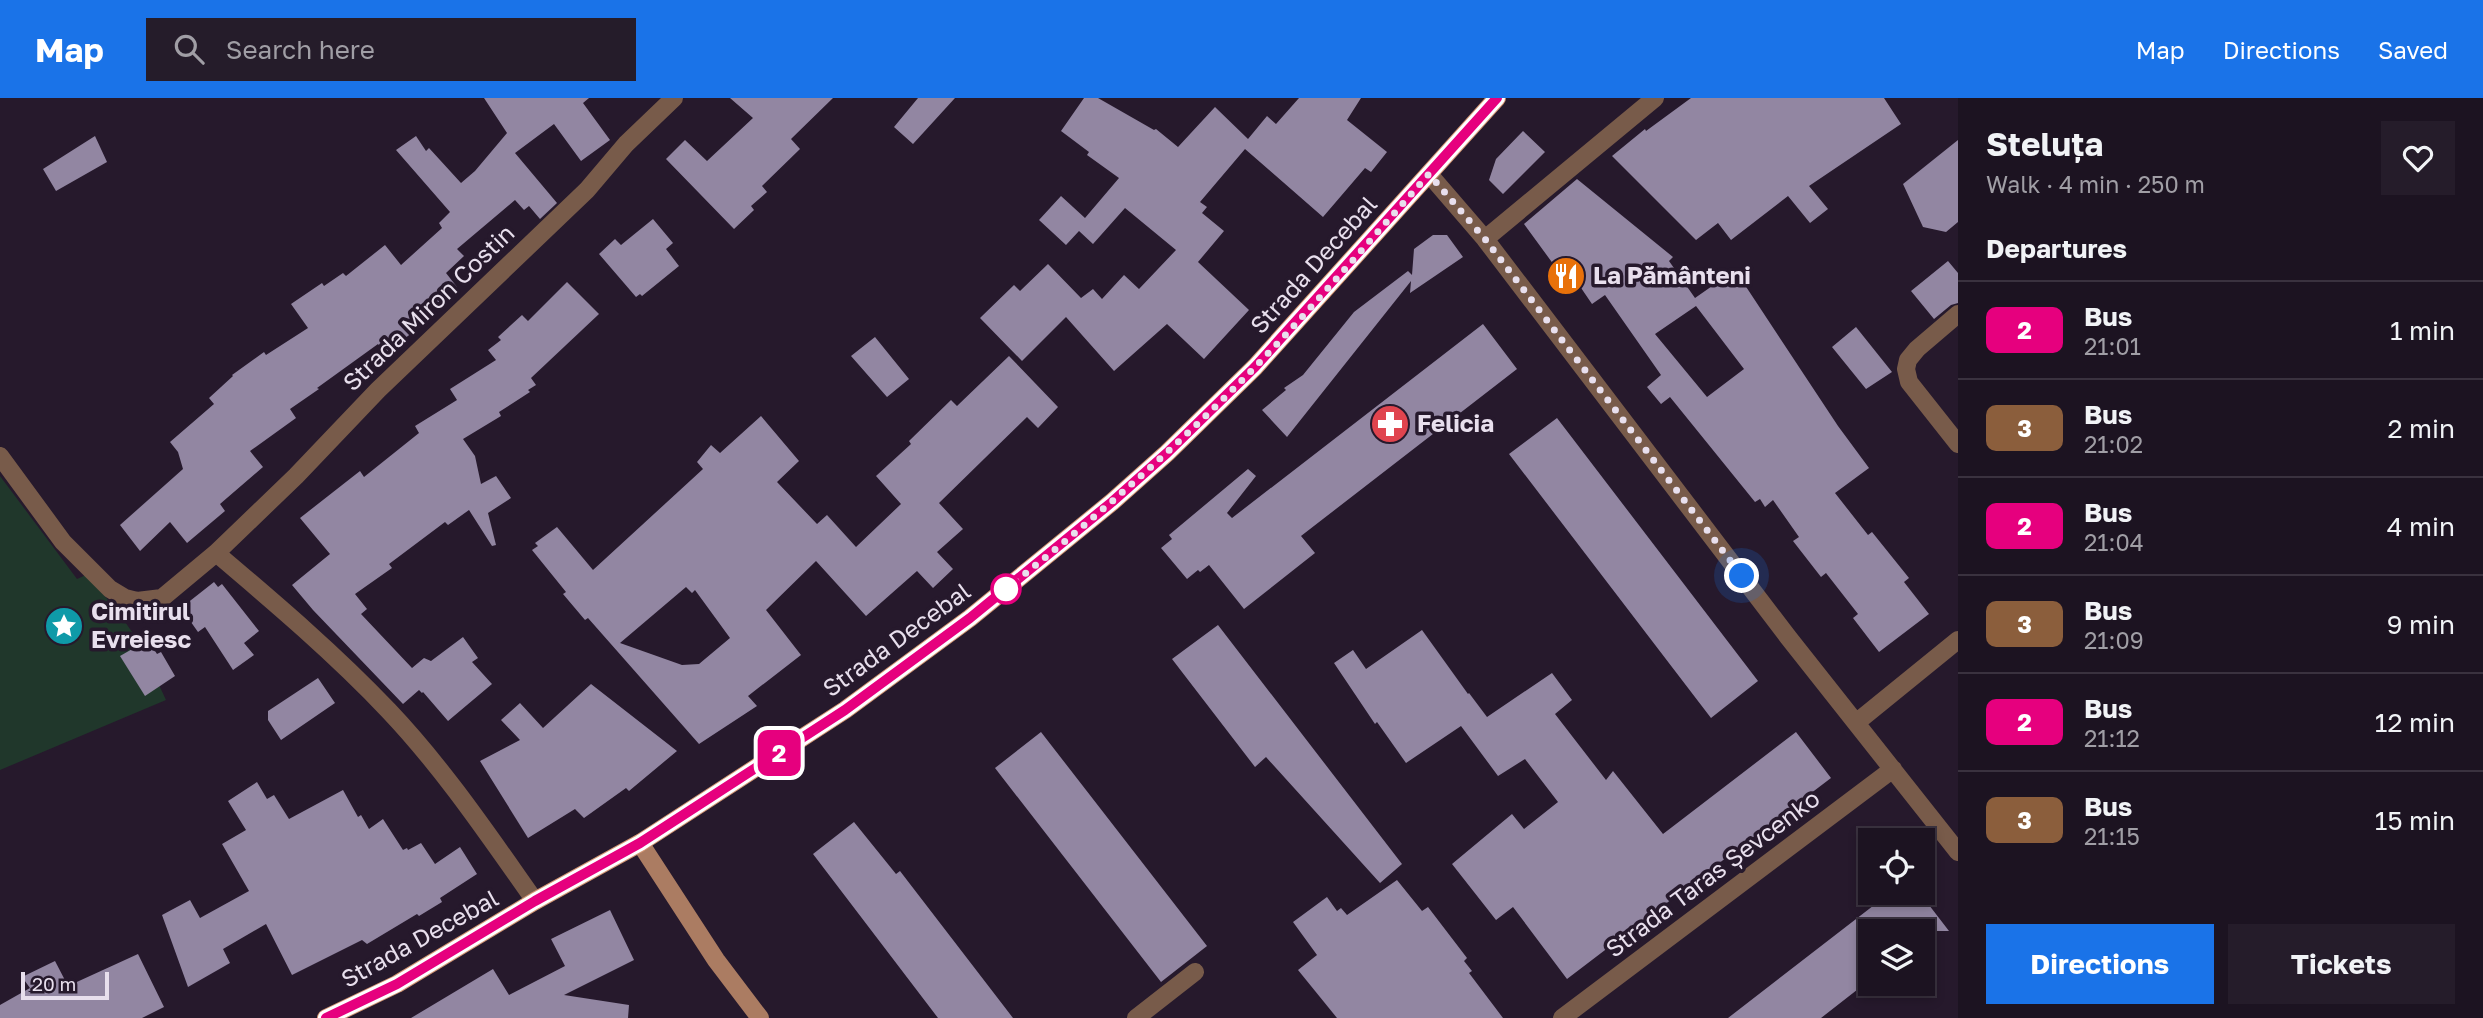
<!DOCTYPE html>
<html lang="en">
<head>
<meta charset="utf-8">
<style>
	body { margin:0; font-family:"Golos Text",sans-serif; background:#251c2a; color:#f1f3f6; height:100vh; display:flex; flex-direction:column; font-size:26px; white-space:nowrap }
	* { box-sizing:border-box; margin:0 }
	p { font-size:23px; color:#a09ea5 }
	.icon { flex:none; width:38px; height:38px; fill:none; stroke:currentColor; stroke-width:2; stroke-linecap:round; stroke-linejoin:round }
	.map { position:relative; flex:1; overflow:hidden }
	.panel { display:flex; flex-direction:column; background:#1c1321; width:525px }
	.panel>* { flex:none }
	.badge { padding:0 14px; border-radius:10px; font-size:24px; line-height:46px }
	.controls { position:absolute; left:1858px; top:730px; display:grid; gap:14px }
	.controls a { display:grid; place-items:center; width:77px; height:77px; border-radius:0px; background:#1c1321; box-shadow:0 4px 10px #0003,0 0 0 2px #3a323f; font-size:35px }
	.scale { position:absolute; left:21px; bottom:18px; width:88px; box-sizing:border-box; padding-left:7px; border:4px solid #e8dfed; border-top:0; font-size:19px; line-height:24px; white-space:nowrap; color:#e8dfed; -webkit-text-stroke:5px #26192c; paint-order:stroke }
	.you { position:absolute; width:35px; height:35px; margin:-18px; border:5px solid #fff; border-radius:50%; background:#1a73e8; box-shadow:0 0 0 10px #1a73e833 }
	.map>.badge { position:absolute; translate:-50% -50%; box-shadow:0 0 0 4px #fff }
	h2 { padding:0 28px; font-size:26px; line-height:63px }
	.round { display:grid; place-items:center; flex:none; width:74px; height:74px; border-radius:0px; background:#251c2a }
	.summary { display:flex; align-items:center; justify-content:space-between; height:119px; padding:0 28px }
	h1 { font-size:33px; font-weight:700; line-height:52px }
	.primary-button { display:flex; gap:14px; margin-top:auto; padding:14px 28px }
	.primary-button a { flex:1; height:80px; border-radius:0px; background:#1a73e8; color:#fff; font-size:28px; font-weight:700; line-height:80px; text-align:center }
	.primary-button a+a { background:#251c2a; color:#f1f3f6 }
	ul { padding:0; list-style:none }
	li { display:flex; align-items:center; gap:21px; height:98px; padding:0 28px; border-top:2px solid #3a323f }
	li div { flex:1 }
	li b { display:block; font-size:26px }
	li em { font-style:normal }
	li .badge { min-width:77px; font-weight:700; text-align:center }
	header { display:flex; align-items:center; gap:42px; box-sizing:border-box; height:98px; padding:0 35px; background:#1a73e8; color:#fff }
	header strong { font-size:33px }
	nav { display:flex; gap:38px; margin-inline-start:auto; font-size:24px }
	.search { width:490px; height:63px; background:#251c2a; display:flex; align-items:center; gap:18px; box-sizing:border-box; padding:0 24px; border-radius:0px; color:#a09ea5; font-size:26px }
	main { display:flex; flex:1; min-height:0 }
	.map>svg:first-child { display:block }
	.green { fill:#20372b }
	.building { fill:#9286a2; fill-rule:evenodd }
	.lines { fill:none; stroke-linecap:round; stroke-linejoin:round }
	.street { stroke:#785b4a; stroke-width:18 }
	.secondary { stroke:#ab7c62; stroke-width:18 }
	.primary { stroke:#d39674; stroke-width:18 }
	.line-casing { stroke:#fff; stroke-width:16 }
	.line { stroke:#e6007e; stroke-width:10 }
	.walk { stroke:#e8dfed; stroke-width:7; stroke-dasharray:0 12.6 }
	.stop-dot { fill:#fff; stroke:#e6007e; stroke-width:3.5 }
	.labels { text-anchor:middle; stroke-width:7; stroke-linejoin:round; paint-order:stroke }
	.street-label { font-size:24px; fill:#e8dfed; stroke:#26192c }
	.poi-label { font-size:24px; font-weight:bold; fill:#e8dfed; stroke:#26192c; text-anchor:start }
</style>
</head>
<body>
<header>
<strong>Map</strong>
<div class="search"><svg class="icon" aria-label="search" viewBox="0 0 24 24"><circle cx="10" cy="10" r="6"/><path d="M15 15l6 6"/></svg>Search here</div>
<nav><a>Map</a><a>Directions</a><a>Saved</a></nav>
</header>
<main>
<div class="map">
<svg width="1958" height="920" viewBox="0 0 1958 920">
	<rect width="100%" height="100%" fill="#26192c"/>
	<!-- green -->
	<path class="green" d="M0 378 77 481 86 477 116 511 139 544 166 602 0 672Z"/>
	<!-- building -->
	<path class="building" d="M484 0H589L583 5 610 42 581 63 554 26 515 55 557 105 540 121 529 108 524 112 515 102 457 151 464 158 446 175 457 189 415 223 420 229 385 255 378 246 317 290 319 291 290 311 296 320 250 353 263 369 220 406 225 413 187 445 170 424 140 453 120 427 183 371 178 354 170 344 214 306 209 300 233 278 232 277 264 254 266 257 308 230 291 206 322 185 324 188 343 175 346 178 385 147 401 167 442 130 439 125 450 114 396 52 416 38 426 53 429 50 461 85 475 73 507 35Z
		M730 0H833L791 41 800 51 762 88 767 94 751 108 754 112 734 131 666 61 685 42 707 63 753 20Z
		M918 0H955L913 46 894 29Z
		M1084 0H1098L1154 32 1156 31 1178 49 1215 9 1248 41 1267 18 1276 26 1299 0H1361L1347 22 1387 54 1371 74 1365 70 1323 119 1245 51 1200 104 1207 109 1202 115 1224 133 1198 164 1249 212 1204 261 1167 226 1114 273 1066 219 1022 263 980 220 1014 187 1020 193 1048 166 1081 200 1093 191 1102 201 1124 177 1139 191 1176 152 1125 110 1093 146 1079 133 1066 147 1039 122 1061 98 1085 120 1119 80 1087 57 1089 54 1061 33Z
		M1691 0H1884L1901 26 1809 88 1828 111 1810 125 1788 98 1731 142 1718 125 1696 142 1612 58 1645 31 1646 33Z
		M1523 33 1545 54 1503 96 1489 82 1496 61Z
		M95 38 107 64 56 93 43 71Z
		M1958 42V124L1946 134 1923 129 1903 86Z
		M1577 81 1673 159 1669 163 1695 200 1735 172 1838 328 1869 370 1835 395 1868 437 1872 434 1909 480 1904 484 1929 516 1879 554 1853 520 1858 516 1826 475 1821 479 1793 443 1799 439 1773 402 1765 409 1760 401 1755 404 1670 299 1661 306 1647 289 1661 277 1605 197 1592 206 1577 184 1570 189 1524 126ZM1696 208 1744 271 1707 299 1655 236Z
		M653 121 673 145 666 151 679 168 642 198 640 196 636 199 599 156 615 141 621 147Z
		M1433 137H1447L1463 159 1410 195 1411 183 1287 339 1262 312 1286 292 1284 290 1303 277 1354 214 1408 173 1412 177 1414 151Z
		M1948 163 1958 175V205L1951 207 1934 221 1911 193Z
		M567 184 599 216 531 280 536 287 528 292 530 294 499 314 501 318 463 341 475 358 481 386 496 378 511 400 488 415 496 447 492 448 469 412 448 427 445 424 389 466 392 470 355 496 367 511 361 516 412 570 424 560 431 563 463 539 478 560 472 564 492 586 448 623 423 594 422 595 419 592 403 606 313 512 292 487 330 456 300 420 360 373 364 379 419 335 415 328 457 302 450 291 496 262 488 252 501 242 498 239 522 217 528 223Z
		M1483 226 1517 271 1301 438 1315 455 1244 511 1209 467 1200 474 1198 472 1187 481 1161 450 1172 441 1169 437 1248 371 1256 378 1227 415 1232 420Z
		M1856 229 1892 274 1866 291 1832 249Z
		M875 239 909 281 887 299 851 258Z
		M1009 258 1058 309 1038 330 1027 319 939 405 963 431 937 454 953 471 933 490 917 473 866 518 816 463 766 512 801 557 748 598 757 608 699 646 588 520 585 522 563 496 566 494 532 452 538 448 535 445 557 429 593 472 703 371 697 364 711 347 720 355 761 318 799 363 777 384 817 426 827 417 856 449 901 406 876 378 911 346 909 343 951 302 957 308ZM686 489 692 495 695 492 730 540 699 566 682 567 620 545Z
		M1557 320 1758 583 1711 620 1509 356Z
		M214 484 218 489 222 486 259 533 244 545 254 557 233 572 205 529 198 534 181 510Z
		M1218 527 1402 766 1380 785 1266 659 1255 669 1172 561Z
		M1422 532 1468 596 1469 595 1487 619 1552 575 1572 602 1555 616 1606 682 1613 673 1663 736 1796 634 1831 680 1567 881 1513 809 1496 822 1452 766 1512 716 1524 731 1558 704 1525 661 1498 678 1461 628 1406 665 1377 624 1375 626 1334 565 1353 552 1366 571Z
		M148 542 157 556 161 554 175 578 145 598 120 558Z
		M318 580 335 605 281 642 268 622V613Z
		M591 586 677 653 629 693 626 690 584 720 575 711 528 740 480 663 520 642 501 622 520 605 543 630Z
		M1041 634 1207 848 1161 884 995 670Z
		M257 684 267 701 274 697 289 721 343 692 358 719 361 717 369 731 383 721 403 752 407 750 408 752 421 745 435 766 460 749 477 776 440 800 442 804 419 818 417 816 367 846 362 842 292 877 266 826 223 851 230 865 188 889 162 817 190 802 200 820 249 793 222 746 246 732 228 703Z
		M854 724 896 776 900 773 1013 920H938L813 756Z
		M1397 782 1422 813 1428 809 1467 860 1464 863 1472 873 1469 875 1503 920H1337L1298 872 1317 857 1293 824 1327 799 1337 813 1341 810 1347 817Z
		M1891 794H1919L1949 833H1871V881L1821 920H1728Z
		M610 812 634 862 564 897 629 907 628 920H411L493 871 509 897 565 868 551 841Z
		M138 856 164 909 142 920H0V907L30 890 22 879 55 863 68 888Z"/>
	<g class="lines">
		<!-- street -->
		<path class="street" d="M1429 76 1485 141 1788 539 1958 754
			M1485 141 1655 0
			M1958 216 1917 251 1908 262 1906 271 1909 284 1958 346
			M0 358 63 444 110 491 125 500 137 503 162 500 216 455 296 378 378 292 587 92 626 46 674 0
			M216 455C275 505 335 556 389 613 444 671 489 738 535 803
			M1857 624 1958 542
			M1136 920 1195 874
			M1562 920 1893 671"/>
		<!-- secondary -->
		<path class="secondary" d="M640 745 716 862 760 920"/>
		<!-- primary -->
		<path class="primary" d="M326 920 397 886 535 803 640 745 845 612 970 520 1112 404 1167 355 1255 269 1497 0"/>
	</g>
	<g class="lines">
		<defs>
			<path id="line" d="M326 920 397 886 535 803 640 745 845 612 970 520 1112 404 1167 355 1255 269 1497 0"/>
		</defs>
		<!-- line casing -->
		<use href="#line" class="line-casing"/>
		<!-- line -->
		<use href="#line" class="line"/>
		<!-- walk -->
		<path class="walk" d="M1006 491C1093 422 1177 349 1255 269 1315 207 1371 141 1429 76L1485 141 1742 478"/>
	</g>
	<!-- icons -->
	<defs>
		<symbol id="restaurant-disc" viewBox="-11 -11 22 22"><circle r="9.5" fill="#e8710a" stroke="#26192c"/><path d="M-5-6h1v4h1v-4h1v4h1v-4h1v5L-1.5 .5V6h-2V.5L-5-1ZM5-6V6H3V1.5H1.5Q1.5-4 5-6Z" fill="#fff"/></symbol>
		<symbol id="pharmacy-disc" viewBox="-11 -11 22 22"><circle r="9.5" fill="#e0444e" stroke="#26192c"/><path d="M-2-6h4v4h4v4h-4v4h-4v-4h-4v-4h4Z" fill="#fff"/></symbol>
		<symbol id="sight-disc" viewBox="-11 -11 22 22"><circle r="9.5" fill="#0f9aa8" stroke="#26192c"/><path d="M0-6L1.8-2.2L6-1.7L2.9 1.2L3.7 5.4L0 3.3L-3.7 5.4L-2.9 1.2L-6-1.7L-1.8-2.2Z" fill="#fff"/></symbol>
	</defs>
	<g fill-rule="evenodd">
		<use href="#restaurant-disc" x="1544" y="156" width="44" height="44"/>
		<use href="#pharmacy-disc" x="1368" y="304" width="44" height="44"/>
		<use href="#sight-disc" x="42" y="506" width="44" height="44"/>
	</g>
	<!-- markers -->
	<circle class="stop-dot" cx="1006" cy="491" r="14"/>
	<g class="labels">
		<!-- street labels -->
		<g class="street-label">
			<text transform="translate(1314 167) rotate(-48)" y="8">Strada Decebal</text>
			<text transform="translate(429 210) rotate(-44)" y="8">Strada Miron Costin</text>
			<text transform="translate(897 542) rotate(-36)" y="8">Strada Decebal</text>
			<text transform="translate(1713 776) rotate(-37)" y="8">Strada Taras Șevcenko</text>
			<text transform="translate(420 841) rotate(-29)" y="8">Strada Decebal</text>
		</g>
		<!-- poi labels -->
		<g class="poi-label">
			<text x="1593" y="186">La Pământeni</text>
			<text x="1417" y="334">Felicia</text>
			<text x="91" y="522">Cimitirul<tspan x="91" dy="28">Evreiesc</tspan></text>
		</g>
	</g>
</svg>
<div class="controls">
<a><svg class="icon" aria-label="locate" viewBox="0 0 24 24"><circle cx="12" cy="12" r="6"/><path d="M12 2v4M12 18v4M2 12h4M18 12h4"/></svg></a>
<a><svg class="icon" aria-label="layers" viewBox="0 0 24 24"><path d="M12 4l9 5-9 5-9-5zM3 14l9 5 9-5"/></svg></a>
</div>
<div class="scale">20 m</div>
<div class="you" style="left:1742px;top:478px"></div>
<b class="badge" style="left:779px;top:655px;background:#e6007e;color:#fff">2</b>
</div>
<section class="panel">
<div class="summary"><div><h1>Steluța</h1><p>Walk · 4 min · 250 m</p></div><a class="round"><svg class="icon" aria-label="heart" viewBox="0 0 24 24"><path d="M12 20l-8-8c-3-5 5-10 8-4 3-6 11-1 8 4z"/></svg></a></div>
<h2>Departures</h2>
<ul>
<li><span class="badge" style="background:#e6007e;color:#fff">2</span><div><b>Bus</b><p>21:01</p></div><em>1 min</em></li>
<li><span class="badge" style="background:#8b5e3c;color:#fff">3</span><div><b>Bus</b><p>21:02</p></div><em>2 min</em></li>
<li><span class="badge" style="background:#e6007e;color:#fff">2</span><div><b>Bus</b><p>21:04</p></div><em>4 min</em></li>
<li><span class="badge" style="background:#8b5e3c;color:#fff">3</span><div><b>Bus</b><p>21:09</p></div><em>9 min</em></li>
<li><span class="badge" style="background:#e6007e;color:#fff">2</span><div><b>Bus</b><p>21:12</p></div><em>12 min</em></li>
<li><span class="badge" style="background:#8b5e3c;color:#fff">3</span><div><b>Bus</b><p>21:15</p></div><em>15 min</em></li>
</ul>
<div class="primary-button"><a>Directions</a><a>Tickets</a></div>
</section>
</main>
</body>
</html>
